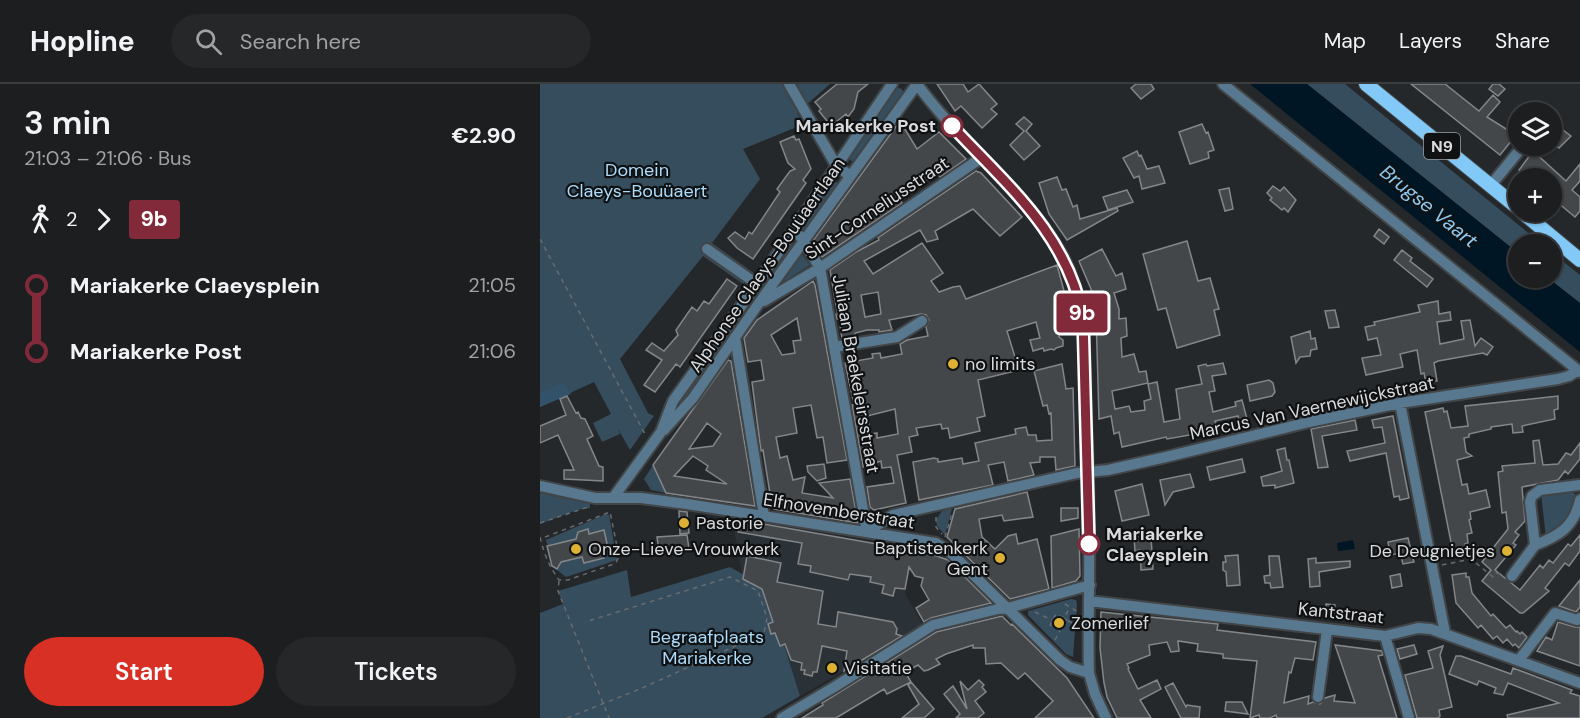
<!DOCTYPE html>
<html lang="en">
<head>
<meta charset="utf-8">
<style>
	body { margin:0; font-family:"DM Sans",sans-serif; background:#252729; color:#f1f3f6; height:100vh; display:flex; flex-direction:column; font-size:22px; white-space:nowrap }
	* { box-sizing:border-box; margin:0 }
	p { font-size:20px; color:#a0a2a5 }
	.icon { flex:none; width:33px; height:33px; fill:none; stroke:currentColor; stroke-width:2; stroke-linecap:round; stroke-linejoin:round }
	.map { position:relative; flex:1; overflow:hidden }
	.panel { display:flex; flex-direction:column; background:#1c1e20; width:540px }
	.panel>* { flex:none }
	.badge { padding:0 12px; border-radius:4px; font-size:21px; line-height:39px }
	.controls { position:absolute; left:968px; top:18px; display:grid; gap:12px }
	.controls a { display:grid; place-items:center; width:54px; height:54px; border-radius:50%; background:#1c1e20; box-shadow:0 2px 4px #0004,0 0 0 2px #3a3c3e; font-size:30px }
	.map>.badge { position:absolute; translate:-50% -50%; box-shadow:0 0 0 3px #fff }
	.legs { display:flex; align-items:center; gap:9px; height:66px; padding:0 24px; font-size:20px }
	.legs p { margin-inline-start:auto }
	.overview { display:flex; align-items:center; justify-content:space-between; height:102px; padding:0 24px }
	h1 { font-size:33px; font-weight:600; line-height:45px }
	.primary-button { display:flex; gap:12px; margin-top:auto; padding:12px 24px }
	.primary-button a { flex:1; height:69px; border-radius:36px; background:#d93025; color:#fff; font-size:24px; font-weight:600; line-height:69px; text-align:center }
	.primary-button a+a { background:#252729; color:#f1f3f6 }
	ul { padding:0 24px; list-style:none }
	li { display:flex; align-items:center; gap:21px; height:66px; font-size:22px }
	li i { display:grid; place-items:center; width:9px; height:100%; margin:0 8px; background:currentColor }
	li i::after { content:''; width:15px; height:15px; margin:-8px; border:4px solid; border-radius:50%; background:#1c1e20 }
	li p { margin-inline-start:auto }
	li:first-child i { background:linear-gradient(#0000 50%,currentColor 0) }
	li:last-child i { background:linear-gradient(currentColor 50%,#0000 0) }
	header { display:flex; align-items:center; gap:36px; box-sizing:border-box; height:84px; padding:0 30px; background:#1c1e20; border-bottom:2px solid #3a3c3e }
	header strong { font-size:28px }
	nav { display:flex; gap:33px; margin-inline-start:auto; font-size:21px }
	.search { width:420px; height:54px; background:#252729; display:flex; align-items:center; gap:15px; box-sizing:border-box; padding:0 21px; border-radius:33px; color:#a0a2a5; font-size:22px }
	main { display:flex; flex:1; min-height:0 }
	.map>svg:first-child { display:block }
	.built { fill:#2a3238 }
	.green { fill:#354d5d }
	.forest { fill:#315268 }
	.water { fill:#001625 }
	.building { fill:#44474a; stroke:#83878a; stroke-width:1.5; fill-rule:evenodd }
	.lines { fill:none; stroke-linecap:round; stroke-linejoin:round }
	.minor-casing { stroke:#424547; stroke-width:14 }
	.major-casing { stroke:#424547; stroke-width:16 }
	.path { stroke:#696c6e; stroke-width:1.5; stroke-dasharray:4.5 4.5; stroke-linecap:butt }
	.minor { stroke:#57788e; stroke-width:10 }
	.major { stroke:#83c9f7; stroke-width:14 }
	.line-1-casing { stroke:#fff; stroke-width:14 }
	.line-1 { stroke:#822a3a; stroke-width:9 }
	.stop-1-dot { fill:#fff; stroke:#822a3a; stroke-width:3 }
	.poi-dot { fill:#ddb133; stroke:#0f1112; stroke-width:2 }
	.labels { text-anchor:middle; stroke-width:4.5; stroke-linejoin:round; paint-order:stroke }
	.shield { fill:#0f1112; stroke:#9c9ea0; stroke-width:1.5 }
	.shield-label { font-size:16px; font-weight:bold; fill:#d9dbdd }
	.stop-label { font-size:18px; font-weight:bold; fill:#d9dbdd; stroke:#0f1112; text-anchor:end }
	.park-label { font-size:18px; fill:#acdbfb; stroke:#0f1112 }
	.street-label { font-size:18px; fill:#d9dbdd; stroke:#0f1112 }
	.poi-label { font-size:18px; fill:#d9dbdd; stroke:#0f1112; text-anchor:start }
	.water-label { font-size:20px; font-style:italic; fill:#8bc7ee; stroke:#0f1112 }
</style>
</head>
<body>
<header>
<strong>Hopline</strong>
<div class="search"><svg class="icon" aria-label="search" viewBox="0 0 24 24"><circle cx="10" cy="10" r="6"/><path d="M15 15l6 6"/></svg>Search here</div>
<nav><a>Map</a><a>Layers</a><a>Share</a></nav>
</header>
<main>
<section class="panel">
<div class="overview"><div><h1>3 min</h1><p>21:03 – 21:06 · Bus</p></div><b>€2.90</b></div>
<div class="legs"><svg class="icon" aria-label="walk" viewBox="0 0 24 24"><circle cx="13" cy="4" r="2"/><path d="M13 8l-2 6 4 7M11 14l-3 7M7 12l3-4h3l4 4"/></svg>2<svg class="icon" aria-label="forward" viewBox="0 0 24 24"><path d="M9 5l7 7-7 7"/></svg><b class="badge" style="background:#822a3a;color:#fff">9b</b></div>
<ul>
<li><i style="color:#822a3a"></i><b>Mariakerke Claeysplein</b><p>21:05</p></li>
<li><i style="color:#822a3a"></i><b>Mariakerke Post</b><p>21:06</p></li>
</ul>
<div class="primary-button"><a>Start</a><a>Tickets</a></div>
</section>
<div class="map">
<svg width="1040" height="634" viewBox="0 0 1040 634">
	<rect width="100%" height="100%" fill="#25282a"/>
	<!-- built -->
	<path class="built" d="M192 433 372 465 365 510 383 541 260 612 226 503 202 490Z"/>
	<!-- green -->
	<path class="green" d="M0 0H290L257 29 264 40 203 65 220 95 172 159 215 190 206 202 163 172 80 275 108 329 114 332 90 366 78 345 80 350 62 358 53 339 71 330 54 298 0 323Z
		M767 0H805L1002 160H978V169Z
		M355 3 362 5 363 8 313 77H311L308 72Z
		M293 96 298 99V101L266 146H261V143Z
		M249 160H251L253 164 203 234 200 232Z
		M1011 168 1040 191V219L1008 194H1011Z
		M262 170 270 181 245 197 244 196Z
		M185 253 189 256 135 331 134 324Z
		M113 381 126 409 111 406 104 395Z
		M1030 406 1036 411 1037 415 1024 441 1006 454 1001 409Z
		M0 409 50 419V424L37 426 0 440Z
		M412 424 405 451 397 442 396 436 402 427Z
		M66 430 69 431 77 476 26 493 16 485 6 456Z
		M190 483 226 503 260 612 222 634H0V529L23 520 18 507 87 486 91 513Z
		M531 515 536 516 537 520 533 573 526 570 488 531V527Z"/>
	<!-- forest -->
	<path class="forest" d="M23 298 31 310 0 323V307H6Z"/>
	<!-- water -->
	<path class="water" d="M710 0H767L978 169V194H1008L1040 219V268Z
		M813 456 815 465 798 467 797 459Z"/>
	<!-- building -->
	<path class="building" d="M297 0H328L318 8 314 25 308 33 306 30 291 42 279 27 281 25 275 18Z
		M397 0H423L428 8 439 0 457 20 451 25 457 30 442 44 421 22 415 27Z
		M596 0H611L614 5 601 15 591 4Z
		M871 0H905L939 27 953 11 960 18 947 33 971 48 968 52 972 56 960 71Z
		M953 0H959L965 5 958 12 949 5Z
		M484 33 492 40 486 47 500 62 484 76 470 61 484 47 476 40Z
		M360 37 377 65 399 48 426 75 400 93 398 90 368 106 369 108 360 114 362 119 282 173 272 158Z
		M662 40 666 49 668 48 674 66 668 68 669 74 650 80 639 48Z
		M1019 43 1031 52 1019 64 1011 58V52Z
		M254 52 256 56 259 55 271 85 263 96 266 99 213 175 197 164 188 154 195 148 205 155 209 148 212 150 240 108 237 105 250 87 255 85 248 79 240 58Z
		M597 67 599 72 601 71 607 85 619 82 625 99 602 105 599 92 594 94 583 74Z
		M993 67 1026 97 1040 80V97L1032 106 1040 113V127L1035 133 1011 113V94H989L979 86Z
		M436 87 441 89 482 133 460 152 433 125 395 147 398 155 387 158 380 146 324 177 333 190 382 159 403 189 391 197 399 208 413 203 420 202 426 215 517 181 530 229 515 233 519 245 521 247 519 253 523 256V262L516 264 514 266 511 265 504 267 503 264 493 267 490 256 500 254 496 238 467 247 479 286 438 296 445 332 437 334 440 347 410 354 408 344 402 345 401 340 376 344 378 351 369 353 372 368 357 371 366 419 334 426 330 423 327 403 354 399 351 383 342 384 341 377 323 383 312 321 314 320 305 279 333 274 332 270 340 269 341 274 362 270 360 260 367 256 388 252 386 243 389 236 386 231 381 230 349 236 352 246 339 248V246H327L315 249V252L302 254 299 235H297L296 231 298 233 290 186 316 168 339 156 338 154 339 153ZM338 208 341 230 325 233 321 211ZM355 325 358 350 337 354V349L331 350 327 332Z
		M517 93 522 106 526 105 533 123 537 121 540 135 577 124 578 127 527 156 509 130 499 99Z
		M733 102 740 107 744 103 756 116 748 128 744 124 742 126 730 116 732 114 727 109Z
		M689 104 693 125 685 127 679 106Z
		M587 106 593 118 568 126 563 113Z
		M839 145 849 153 844 160 834 152Z
		M647 157 658 197 670 194 679 225 674 226 680 251 637 264 626 224 618 226 603 170Z
		M562 165 576 192 582 189 586 205 574 209 579 225V235L586 234 587 252 581 254 582 273 594 270 599 288 606 287 608 299 572 307 575 325 589 322 591 328 605 326 604 317 611 315 608 300 617 298 624 338 640 335 636 305 662 300 658 282 666 280 667 282 683 279 686 290 672 292 675 307 669 308 673 328 696 322 695 318 702 316 707 335 699 336 698 332 675 337 676 340 670 342 649 347 650 351 627 355 626 353 582 363 579 348 574 350 571 332 559 335 556 230 551 205 539 177Z
		M862 166 872 174 870 177 893 195 887 203 854 176Z
		M187 195 197 202 140 283 136 280 115 308 104 301 122 276 106 266 112 259 124 267 138 251 136 246 152 223 157 227 164 217 169 220Z
		M273 197 275 201 307 376 287 379 283 353 277 354 271 321 253 324 257 349 236 353 240 374 247 372 253 396 265 393 262 409 293 414 279 399 310 395 318 439 234 425 232 422 223 366 221 367 212 298 224 296 221 276 208 278 204 254 217 236ZM257 234 261 256 253 257 255 269 242 271 231 251Z
		M898 217 899 230 910 228 911 236 897 238 900 260 924 255 921 237 930 236 935 262 941 254 953 263 947 271 943 269 898 277 894 279 897 297 886 299 884 289 881 290 877 266 860 270 863 283 826 291 822 274 841 271 837 254 828 256 825 243 835 241 834 238 880 228 878 221Z
		M795 226 799 243 789 244 785 227Z
		M770 247 771 255 775 254 777 265 771 266 770 272 760 273 756 279 751 253Z
		M188 276 191 277 215 422 126 409 113 381ZM167 339 181 350 173 362 149 365ZM153 372 168 382 166 386 187 400 134 392Z
		M522 280 526 305 533 304 535 382 516 386 515 373H500V378L490 379 494 391 468 397 464 378 448 381 453 401 379 416 373 378 394 374 398 375V378L422 374 423 380 439 377 435 359 476 350 475 345 486 343 488 351H496L497 357 512 356 511 329 509 330 507 321 503 322 494 287Z
		M729 296 733 299 735 308 732 312 710 317 707 301Z
		M27 312 36 329 38 328 41 334 45 335 53 352 47 355 59 382 63 383V397L24 395V386H34L18 351 0 359V342L26 331 20 315Z
		M1018 312V325L1014 326 1015 335 982 342 983 348 973 349 972 340 951 343V345L929 350V353L924 354 926 368 932 372 917 376 922 401 927 400 929 410 946 406 950 423 930 428 931 435 929 436 932 449 927 450 928 459 925 460 926 465 913 468 885 328 903 324 904 328 907 327 911 344 928 342 925 322Z
		M853 332 869 414 860 416 859 412 854 413 846 369 810 377 807 367 845 359 842 343 834 344 832 336Z
		M815 336 817 346 782 352 788 383 778 384 771 345Z
		M999 356 1003 381 1018 380 1026 369 1031 371 1040 359V375L1028 390 1025 387 1018 396 982 403 985 437 975 448 979 451 973 459 976 461 955 486 980 506 1000 481 1003 484 1009 476 1013 479 1028 460 1031 462 1040 451V467L1029 482 1025 479 1005 504 1009 507 983 529H980L942 497 951 486 942 478 968 445 966 428 962 429 958 388 963 387 962 382 995 379 993 357Z
		M745 364 747 376H749L754 399 735 404V401L723 402 721 393 742 387 737 366Z
		M702 375 705 388 670 396 667 383Z
		M284 380 286 394 277 397 268 388 267 382Z
		M650 390 654 403 633 408 625 421 620 396Z
		M602 400 609 431 582 437 575 407Z
		M487 408 493 433 464 437 462 431 439 435 442 453 455 465 468 452 476 450 478 460 497 455 509 505 470 515 407 453 415 425Z
		M521 424H538V434L521 437Z
		M139 427 147 428 149 449 140 450Z
		M200 436 388 469 408 476 451 519 391 534 384 538 376 524 389 516 381 502 383 494 375 492 369 483 365 505 355 504 353 512 342 509 344 501 330 498 331 493 310 490 308 496 270 488 271 482 258 480 262 459 198 448Z
		M48 445 49 450 64 446 68 464 62 465 64 474 44 479 42 473 21 478 17 485 12 482 7 462 36 455 38 448Z
		M539 445 540 492 536 497 512 504 511 452Z
		M147 451 149 465 119 468 117 453Z
		M611 452 613 485 601 486 600 466 595 467 594 453Z
		M868 454 874 478 863 480 860 469 850 471 848 458Z
		M698 471 700 501 687 502 686 488 683 486V478H686L685 472Z
		M207 472 241 479 237 498 283 507 278 540 296 543 298 528 353 538 357 545 356 550 362 552 304 587 307 567 282 562 277 588H273L272 592 264 590 265 586H261L262 579 251 576 245 560 240 562 235 549 231 550 228 540 233 538 222 505 203 495Z
		M729 472H739L743 503 731 504 730 499H725L724 492 730 491Z
		M776 474V479L810 477V483L779 488 780 502 770 503 768 475Z
		M926 489V493H929L932 509 951 532 953 530 966 544 970 541 976 548 977 547 980 550 982 548 987 553 979 564 975 560 973 562 967 555 963 559 957 552 953 555 941 541 938 544 916 519 912 491Z
		M860 490 862 502 852 504 850 492Z
		M1040 496V523L1036 528 1019 522Z
		M786 520 795 521 794 531H786Z
		M561 528 678 540 677 546 776 558 773 576 755 574 751 589 749 588 744 619 769 612 768 620 773 618 780 620 785 614 795 611 794 617 815 619 795 561 842 567 843 571 838 572 857 634H737L736 631 730 634H720L719 631 710 634 717 577 683 574V570L657 567 658 560 638 557 639 567 631 568 627 558 609 561 610 571 587 580 589 584 588 585 598 605 617 596 621 605 600 616 611 634H577L567 613 564 599 560 564Z
		M462 532 471 541 472 540 527 594 554 634H495L513 617 485 589 478 595 461 579 446 580 445 564H433V561L406 570 396 575 400 580 388 586 384 587 378 581 365 588 371 598 347 610 344 605 296 634H262L283 621 282 619 396 548Z
		M1018 538 1035 543H1040V582L997 567 1006 553 1012 556Z
		M874 561 877 570 860 575 857 565Z
		M903 562 900 571 912 623 899 626 900 632 898 634H877L865 591 893 584 888 567Z
		M916 572H921L971 590 973 584 1032 606 1030 609 1040 612V634H968L967 631 1019 619 968 599 963 611 954 609 956 604 939 597 937 601 909 590Z
		M439 596 444 601 442 603 446 608 435 617 444 629 438 634H416L420 630 404 610 413 602 427 625 420 597 428 606Z
		M371 598 394 625 384 634H362L379 620 368 601Z
		M633 599 646 623 647 621 660 623 659 634H641L625 603Z
		M686 618H702L708 630 685 627Z"/>
	<g class="lines">
		<defs>
			<path id="minor" d="M249 0 296 81 310 92
				M377 0C420 59 481 103 519 166 549 215 544 274 546 330 548 387 550 445 549 503 549 532 548 560 549 589L555 610 566 634
				M683 0 1040 288
				M1011 31H1012
				M951 101 983 62
				M260 152 280 184 327 448
				M167 165 217 200
				M224 217 280 184 441 74
				M195 253 224 432
				M294 263 357 253 382 237
				M860 319 905 549
				M124 346 153 314 219 219 377 0
				M1040 401 1000 406 992 412 990 418 995 461C1019 452 1034 443 1040 416
				M0 402 55 414H101L147 420 396 459 409 467 520 576 530 583 549 589
				M73 414 121 348 133 317 217 200 352 0
				M327 448 353 431 537 389 568 386 626 373 769 338 860 319 1018 295 1029 292 1038 286
				M972 492 995 461
				M549 517 845 552 878 544 891 545 1040 599
				M845 552 869 634
				M979 576 1015 529 1037 536 1040 534
				M778 613 787 546
				M242 634 296 602 393 541 458 525 468 524 550 501"/>
			<path id="major" d="M826 0 978 124
				M982 128 1040 176"/>
		</defs>
		<!-- minor casing -->
		<use href="#minor" class="minor-casing"/>
		<!-- major casing -->
		<use href="#major" class="major-casing"/>
		<!-- path -->
		<path class="path" d="M0 155 105 350
			M396 433V443L402 450
			M0 439 48 423
			M0 453C4 470 9 482 19 496H28L71 481 76 479 79 472 70 428 0 455
			M405 453 412 429
			M902 481 931 475 953 493 956 489 961 490
			M19 497 18 507 69 634
			M525 520 538 528
			M495 528 512 536
			M524 534 527 536 521 547 510 541 516 530 524 534 530 523
			M528 537 537 541
			M515 556 520 547
			M27 634 100 605 224 549 227 534 218 507 190 493 45 538"/>
		<!-- minor -->
		<use href="#minor" class="minor"/>
		<!-- major -->
		<use href="#major" class="major"/>
	</g>
	<g class="lines">
		<defs>
			<path id="line-1" d="M412 42C467 101 528 151 543 234L549 460"/>
		</defs>
		<!-- line-1 casing -->
		<use href="#line-1" class="line-1-casing"/>
		<!-- line-1 -->
		<use href="#line-1" class="line-1"/>
	</g>
	<!-- markers -->
	<g class="stop-1-dot">
		<circle cx="412" cy="42" r="10"/>
		<circle cx="549" cy="460" r="10"/>
	</g>
	<g class="poi-dot">
		<circle cx="413" cy="280" r="6"/>
		<circle cx="144" cy="439" r="6"/>
		<circle cx="36" cy="465" r="6"/>
		<circle cx="967" cy="467" r="6"/>
		<circle cx="460" cy="474" r="6"/>
		<circle cx="519" cy="539" r="6"/>
		<circle cx="292" cy="584" r="6"/>
	</g>
	<g class="labels">
		<!-- shield labels -->
		<rect class="shield" x="884" y="49" width="36" height="26" rx="4.5"/>
		<g class="shield-label">
			<text x="902" y="68">N9</text>
		</g>
		<!-- stop labels -->
		<g class="stop-label">
			<text x="396" y="48">Mariakerke Post</text>
			<text x="566" y="456" text-anchor="start">Mariakerke<tspan x="566" dy="21">Claeysplein</tspan></text>
		</g>
		<!-- park labels -->
		<g class="park-label">
			<text x="97" y="92">Domein<tspan x="97" dy="21">Claeys-Bouüaert</tspan></text>
			<text x="167" y="559">Begraafplaats<tspan x="167" dy="21">Mariakerke</tspan></text>
		</g>
		<!-- street labels -->
		<g class="street-label">
			<text transform="translate(337 124) rotate(-34)" y="6">Sint-Corneliusstraat</text>
			<text transform="translate(227 181) rotate(-55)" y="6">Alphonse Claeys-Bouüaertlaan</text>
			<text transform="translate(316 290) rotate(80)" y="6">Juliaan Braekeleirsstraat</text>
			<text transform="translate(772 324) rotate(-12)" y="6">Marcus Van Vaernewijckstraat</text>
			<text transform="translate(299 427) rotate(9)" y="6">Elfnovemberstraat</text>
			<text transform="translate(801 529) rotate(6)" y="6">Kantstraat</text>
		</g>
		<!-- poi labels -->
		<g class="poi-label">
			<text x="425" y="286">no limits</text>
			<text x="156" y="445">Pastorie</text>
			<text x="448" y="470" text-anchor="end">Baptistenkerk<tspan x="448" dy="21">Gent</tspan></text>
			<text x="48" y="471">Onze-Lieve-Vrouwkerk</text>
			<text x="955" y="473" text-anchor="end">De Deugnietjes</text>
			<text x="531" y="545">Zomerlief</text>
			<text x="304" y="590">Visitatie</text>
		</g>
		<!-- water labels -->
		<g class="water-label">
			<text transform="translate(889 122) rotate(39)" y="7">Brugse Vaart</text>
		</g>
	</g>
</svg>
<div class="controls">
<a><svg class="icon" aria-label="layers" viewBox="0 0 24 24"><path d="M12 4l9 5-9 5-9-5zM3 14l9 5 9-5"/></svg></a>
<a>+</a>
<a>−</a>
</div>
<b class="badge" style="left:542px;top:229px;background:#822a3a;color:#fff">9b</b>
</div>
</main>
</body>
</html>
